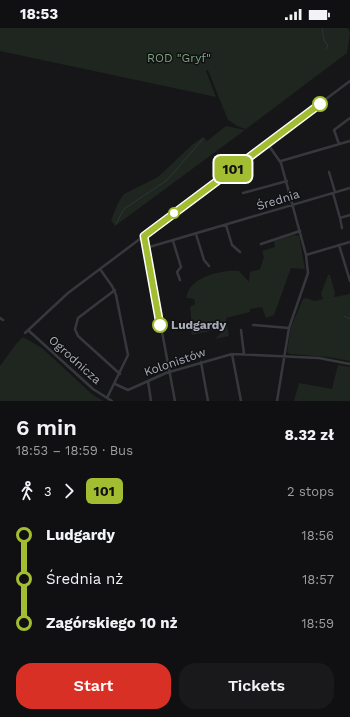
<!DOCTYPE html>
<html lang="en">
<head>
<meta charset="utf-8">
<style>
	body { margin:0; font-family:"Work Sans",sans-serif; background:#19191b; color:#f1f3f6; height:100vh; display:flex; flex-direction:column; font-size:15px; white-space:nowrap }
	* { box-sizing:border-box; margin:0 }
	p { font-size:13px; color:#9c9d9f }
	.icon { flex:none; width:22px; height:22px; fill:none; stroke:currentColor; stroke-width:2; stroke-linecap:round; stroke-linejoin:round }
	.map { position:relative; height:373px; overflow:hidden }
	.panel { display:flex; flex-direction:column; background:#101012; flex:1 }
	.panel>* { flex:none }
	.badge { padding:0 8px; border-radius:6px; font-size:14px; line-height:26px }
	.map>.badge { position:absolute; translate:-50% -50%; box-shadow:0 0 0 2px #fff }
	.legs { display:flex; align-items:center; gap:6px; height:44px; padding:0 16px; font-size:13px }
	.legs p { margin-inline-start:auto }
	.overview { display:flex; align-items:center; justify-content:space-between; height:68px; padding:0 16px }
	h1 { font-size:22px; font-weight:600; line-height:30px }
	.cta { display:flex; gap:8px; margin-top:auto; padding:8px 16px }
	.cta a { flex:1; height:46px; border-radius:16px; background:#d93025; color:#fff; font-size:16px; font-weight:600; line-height:46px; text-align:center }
	.cta a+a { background:#19191b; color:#f1f3f6 }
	ul { padding:0 16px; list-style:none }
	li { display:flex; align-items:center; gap:14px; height:44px; font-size:15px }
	li i { display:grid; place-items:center; width:6px; height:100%; margin:0 5px; background:currentColor }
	li i::after { content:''; width:10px; height:10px; margin:-5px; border:3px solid; border-radius:50%; background:#101012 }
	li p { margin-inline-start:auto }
	li:first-child i { background:linear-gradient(#0000 50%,currentColor 0) }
	li:last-child i { background:linear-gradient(currentColor 50%,#0000 0) }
	.status { display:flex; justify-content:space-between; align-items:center; height:28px; padding:0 20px; background:#101012; direction:ltr }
	.status svg { height:11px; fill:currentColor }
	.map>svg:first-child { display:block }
	.green { fill:#1e261f }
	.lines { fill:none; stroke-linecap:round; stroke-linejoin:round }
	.stream { stroke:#2c353c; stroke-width:1 }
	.minor { stroke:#37383d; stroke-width:2.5 }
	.line-1-casing { stroke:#fff; stroke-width:9 }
	.line-1 { stroke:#a2bd31; stroke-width:6 }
	.stop-1-dot { fill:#fff; stroke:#a2bd31; stroke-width:2 }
	.labels { text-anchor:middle; stroke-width:3; stroke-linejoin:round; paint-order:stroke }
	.park-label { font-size:12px; fill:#7fa381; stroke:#111113 }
	.street-label { font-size:12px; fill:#a8adb8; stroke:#111113 }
	.stop-label { font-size:12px; font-weight:bold; fill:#a8adb8; stroke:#111113; text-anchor:start }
</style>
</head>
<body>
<div class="status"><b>18:53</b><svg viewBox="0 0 49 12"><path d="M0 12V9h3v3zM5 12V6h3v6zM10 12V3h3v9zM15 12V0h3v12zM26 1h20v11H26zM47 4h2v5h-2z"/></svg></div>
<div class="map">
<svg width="350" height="373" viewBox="0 0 350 373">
	<rect width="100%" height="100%" fill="#161618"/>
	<!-- green -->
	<path class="green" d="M0 0H348L350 5 347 25 246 101 239 99 228 92 208 42 206 43 216 69 0 23Z
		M226 98 245 102 115 198 111 192 118 175 124 166 158 149 193 116 203 109 207 113Z
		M294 207 299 208 305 241 291 240 274 287 266 290 262 279 250 281V284L226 290 229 308 215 311 224 302 222 297 220 296C212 305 203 304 192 307 190 297 192 289 190 279L195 276 194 271 187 270C186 250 223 241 239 243L249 254 250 244 260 241 264 229 262 223 275 219 274 213Z
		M328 247H330L335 265 334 269 350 266V333L328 329 290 326 287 324 291 299 303 271 306 270 315 273 323 271 321 266Z
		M23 309 42 320 93 367 104 373H0V338L16 316Z
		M338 337 350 339V373H294L299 355 332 361Z"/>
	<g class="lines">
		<!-- stream -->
		<path class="stream" d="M322 0 324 12 328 18 326 21
			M116 196 124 181 167 152 203 111
			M344 288 350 291"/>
		<!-- minor -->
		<path class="minor" d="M267 115 281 135 306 227 350 214
			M339 116 334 102 350 90
			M281 133 350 113
			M329 144 335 164
			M243 165 287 153
			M333 165 340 190 350 187
			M340 190 342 200
			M226 197 232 217 240 224
			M196 206 204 232 209 238
			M144 208 175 373
			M173 213 181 239 177 244 180 252
			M261 216 300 203
			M339 217 350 253
			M146 220 350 160
			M100 241 112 258 116 267 128 327 107 370
			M115 262 78 290 75 301 78 308 120 346
			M0 290 3 292
			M253 297 289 300
			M28 302 93 361 112 373
			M241 302 244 326
			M25 305 68 265 350 53
			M232 326 241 373
			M201 334 208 373
			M148 353 151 373
			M115 356 128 362 166 345 232 326 319 330 350 336
			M277 373 289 300 308 245 306 227"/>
	</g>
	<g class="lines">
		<defs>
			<path id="line-1" d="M160 297 144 208 320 76"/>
		</defs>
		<!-- line-1 casing -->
		<use href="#line-1" class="line-1-casing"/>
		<!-- line-1 -->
		<use href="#line-1" class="line-1"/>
	</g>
	<!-- markers -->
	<g class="stop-1-dot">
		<circle cx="320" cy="76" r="7"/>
		<circle cx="174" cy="185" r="5"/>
		<circle cx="160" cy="297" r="7"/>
	</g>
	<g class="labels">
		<!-- park labels -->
		<g class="park-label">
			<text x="179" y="34">ROD "Gryf"</text>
		</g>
		<!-- street labels -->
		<g class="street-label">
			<text transform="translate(278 172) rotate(-17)" y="4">Średnia</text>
			<text transform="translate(75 332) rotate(42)" y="4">Ogrodnicza</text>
			<text transform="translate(175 334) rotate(-19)" y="4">Kolonistów</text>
		</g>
		<!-- stop labels -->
		<g class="stop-label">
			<text x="171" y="301">Ludgardy</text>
		</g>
	</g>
</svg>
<b class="badge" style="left:233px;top:141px;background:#a2bd31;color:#111">101</b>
</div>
<section class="panel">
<div class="overview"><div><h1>6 min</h1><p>18:53 – 18:59 · Bus</p></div><b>8.32 zł</b></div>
<div class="legs"><svg class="icon" aria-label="walk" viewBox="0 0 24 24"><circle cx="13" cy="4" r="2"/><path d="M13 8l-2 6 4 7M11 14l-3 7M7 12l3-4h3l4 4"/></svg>3<svg class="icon" aria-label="forward" viewBox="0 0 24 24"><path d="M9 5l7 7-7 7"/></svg><b class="badge" style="background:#a2bd31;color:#111">101</b><p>2 stops</p></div>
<ul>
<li><i style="color:#a2bd31"></i><b>Ludgardy</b><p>18:56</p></li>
<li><i style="color:#a2bd31"></i><span>Średnia nż</span><p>18:57</p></li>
<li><i style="color:#a2bd31"></i><b>Zagórskiego 10 nż</b><p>18:59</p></li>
</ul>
<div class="cta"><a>Start</a><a>Tickets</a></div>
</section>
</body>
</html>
